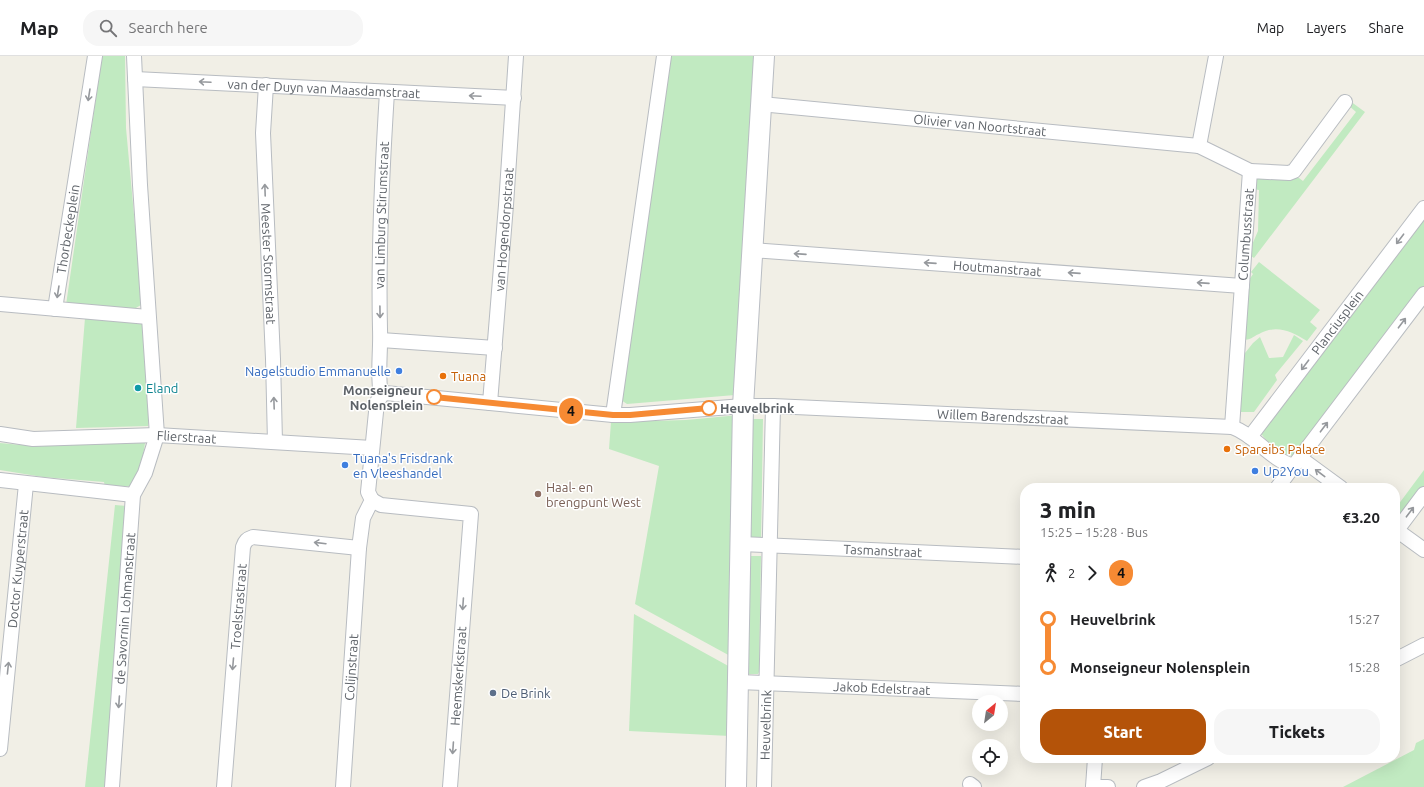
<!DOCTYPE html>
<html lang="en">
<head>
<meta charset="utf-8">
<style>
	body { margin:0; font-family:Ubuntu,sans-serif; background:#f6f6f6; color:#202124; height:100vh; display:flex; flex-direction:column; font-size:15px; white-space:nowrap }
	* { box-sizing:border-box; margin:0 }
	p { font-size:13px; color:#757577 }
	.icon { flex:none; width:22px; height:22px; fill:none; stroke:currentColor; stroke-width:2; stroke-linecap:round; stroke-linejoin:round }
	.map { position:relative; flex:1; overflow:hidden }
	.drawer { position:absolute; left:1020px; top:427px; width:380px; height:280px; display:flex; flex-direction:column; background:#fff; border-radius:16px; box-shadow:0 4px 16px #0002 }
	.drawer>* { flex:none }
	.badge { padding:0 8px; border-radius:13px; font-size:14px; line-height:26px }
	.needle { width:26px; rotate:30deg }
	.tools { position:absolute; left:972px; top:639px; display:grid; gap:8px }
	.tools a { display:grid; place-items:center; width:36px; height:36px; border-radius:50%; background:#fff; box-shadow:0 4px 16px #0002; font-size:20px }
	.map>.badge { position:absolute; translate:-50% -50%; box-shadow:0 0 0 2px #fff }
	.legs { display:flex; align-items:center; gap:6px; height:44px; padding:0 20px; font-size:13px }
	.legs p { margin-inline-start:auto }
	.head { display:flex; align-items:center; justify-content:space-between; height:68px; padding:0 20px }
	h1 { font-size:22px; font-weight:800; line-height:30px }
	.cta { display:flex; gap:8px; margin-top:auto; padding:8px 20px }
	.cta a { flex:1; height:46px; border-radius:16px; background:#b45309; color:#fff; font-size:16px; font-weight:800; line-height:46px; text-align:center }
	.cta a+a { background:#f6f6f6; color:#202124 }
	ul { padding:0 20px; list-style:none }
	li { display:flex; align-items:center; gap:14px; height:48px; font-size:15px }
	li i { display:grid; place-items:center; width:6px; height:100%; margin:0 5px; background:currentColor }
	li i::after { content:''; width:10px; height:10px; margin:-5px; border:3px solid; border-radius:50%; background:#fff }
	li p { margin-inline-start:auto }
	li:first-child i { background:linear-gradient(#0000 50%,currentColor 0) }
	li:last-child i { background:linear-gradient(currentColor 50%,#0000 0) }
	header { display:flex; align-items:center; gap:24px; box-sizing:border-box; height:56px; padding:0 20px; background:#fff; border-bottom:1px solid #e0e0e0 }
	header strong { font-size:19px }
	nav { display:flex; gap:22px; margin-inline-start:auto; font-size:14px }
	.search { width:280px; height:36px; background:#f6f6f6; display:flex; align-items:center; gap:10px; box-sizing:border-box; padding:0 14px; border-radius:16px; color:#757577; font-size:15px }
	.map>svg:first-child { display:block }
	.green { fill:#c1eac1 }
	.lines { fill:none; stroke-linecap:round; stroke-linejoin:round }
	.street-casing { stroke:#b8bcc1; stroke-width:16 }
	.secondary-casing { stroke:#b9bdc3; stroke-width:22 }
	.street { stroke:#fff; stroke-width:14 }
	.secondary { stroke:#fff; stroke-width:20 }
	.oneway { stroke:#96999d }
	.line-1-casing { stroke:#fff; stroke-width:9 }
	.line-1 { stroke:#f68a33; stroke-width:6 }
	.shop-dot { fill:#3f7fe0; stroke:#fff; stroke-width:1.5 }
	.food-dot { fill:#e8710a; stroke:#fff; stroke-width:1.5 }
	.culture-dot { fill:#0f9aa8; stroke:#fff; stroke-width:1.5 }
	.stop-1-dot { fill:#fff; stroke:#f68a33; stroke-width:2 }
	.education-dot { fill:#8d6e63; stroke:#fff; stroke-width:1.5 }
	.service-dot { fill:#5c6f8a; stroke:#fff; stroke-width:1.5 }
	.labels { text-anchor:middle; stroke-width:3; stroke-linejoin:round; paint-order:stroke }
	.street-label { font-size:13px; fill:#5d6268; stroke:#fff }
	.shop-label { font-size:13px; fill:#366cbe; stroke:#fff; text-anchor:start }
	.food-label { font-size:13px; fill:#c56008; stroke:#fff; text-anchor:start }
	.culture-label { font-size:13px; fill:#0d838f; stroke:#fff; text-anchor:start }
	.stop-label { font-size:13px; font-weight:bold; fill:#5d6268; stroke:#fff; text-anchor:end }
	.education-label { font-size:13px; fill:#785e54; stroke:#fff; text-anchor:start }
	.service-label { font-size:13px; fill:#4e5e75; stroke:#fff; text-anchor:start }
</style>
</head>
<body>
<header>
<strong>Map</strong>
<div class="search"><svg class="icon" aria-label="search" viewBox="0 0 24 24"><circle cx="10" cy="10" r="6"/><path d="M15 15l6 6"/></svg>Search here</div>
<nav><a>Map</a><a>Layers</a><a>Share</a></nav>
</header>
<div class="map">
<svg width="1424" height="731" viewBox="0 0 1424 731">
	<rect width="100%" height="100%" fill="#f1efe6"/>
	<!-- green -->
	<path class="green" d="M102 0H125L126 72 140 224 141 249 134 253 66 249Z
		M670 0H758L735 339 627 348 621 344Z
		M1350 45 1365 56 1254 202 1248 198 1258 175 1259 134 1253 133 1254 124 1258 121 1295 119 1303 125 1356 56 1347 48Z
		M1424 157V231L1299 396 1294 400C1284 400 1265 385 1261 377Z
		M1259 206 1320 254 1310 266 1317 272 1307 285C1292 276 1277 268 1259 278 1252 281 1251 284 1242 284L1249 224 1253 218 1251 216Z
		M85 262 142 265 149 365 148 370 76 372Z
		M1294 279 1303 285 1275 319 1277 324 1254 356H1237L1241 302 1253 287 1260 281 1269 302 1283 301Z
		M739 359 732 601 635 548 659 410 609 393 611 366 686 364Z
		M751 363H763L761 487H749Z
		M0 387 21 389 145 387 141 414 132 430 105 431 104 426 43 421 0 414Z
		M1424 414V433L1403 461 1395 455V453Z
		M115 449 127 450 105 731H85Z
		M748 500H761L759 616 758 618H746Z
		M634 558 732 612 730 680 629 675Z
		M1424 683V731H1343L1414 694 1416 687Z"/>
	<g class="lines">
		<defs>
			<g id="street">
				<path d="M1216 0 1199 90 1250 115"/>
				<path id="s1" d="M135 23 514 42"/>
				<path id="s2" d="M266 29 263 77 273 303 275 386"/>
				<path id="s3" d="M761 48 1199 90"/>
				<path id="s4" d="M752 194 1242 230"/>
				<path d="M0 248 148 261"/>
				<path id="s5" d="M55 253 95 0"/>
				<path d="M381 284 495 292"/>
				<path id="s6" d="M381 340C377 318 381 295 380 273 378 193 382 115 387 36"/>
				<path id="s7" d="M490 347 506 149 516 0"/>
				<path d="M613 359 664 0"/>
				<path id="s8" d="M1232 371 1250 115 1289 117 1294 115 1345 46"/>
				<path id="s9" d="M0 378 33 383 157 379 372 392"/>
				<path id="s10" d="M1250 381 1424 152"/>
				<path d="M1300 402 1341 432"/>
				<path d="M0 424 133 439"/>
				<path d="M1277 432 1424 238"/>
				<path d="M372 444 381 449 471 458 450 731"/>
				<path d="M1395 473 1424 494"/>
				<path d="M1397 474 1424 438"/>
				<path id="s11" d="M741 488 1025 501"/>
				<path d="M1395 604 1424 589"/>
				<path id="s12" d="M738 626 1025 638"/>
				<path id="s13" d="M0 693 26 428"/>
				<path d="M970 728 974 731"/>
				<path id="s14" d="M112 731 133 439 145 417 157 379 140 129 134 0"/>
				<path id="s15" d="M224 731 243 491C245 485 247 483 253 481L359 492"/>
				<path id="s16" d="M343 731 359 492 363 462 372 444 368 436 377 346 381 340 385 337 613 359H630L743 350H773L1232 371C1255 379 1270 403 1293 410"/>
				<path id="s17" d="M764 731 773 350"/>
				<path d="M1093 731 1095 702"/>
				<path d="M1093 731H1108"/>
				<path d="M1144 731 1161 725 1208 702"/>
			</g>
			<path id="secondary" d="M736 731 743 350 764 0"/>
		</defs>
		<!-- street casing -->
		<use href="#street" class="street-casing"/>
		<!-- secondary casing -->
		<use href="#secondary" class="secondary-casing"/>
		<!-- street -->
		<use href="#street" class="street"/>
		<!-- secondary -->
		<use href="#secondary" class="secondary"/>
	</g>
	<!-- one-way arrows -->
	<defs><path id="oneway-shaft" d="M-6 0H5M1.5-3L5.5 0L1.5 3" fill="none" stroke-width="1.6" stroke-linecap="round" stroke-linejoin="round"/></defs>
	<g class="oneway">
		<use href="#oneway-shaft" transform="translate(205 26) rotate(-177)"/>
		<use href="#oneway-shaft" transform="translate(89 39) rotate(99)"/>
		<use href="#oneway-shaft" transform="translate(475 40) rotate(-177)"/>
		<use href="#oneway-shaft" transform="translate(265 134) rotate(-92)"/>
		<use href="#oneway-shaft" transform="translate(1400 183) rotate(127)"/>
		<use href="#oneway-shaft" transform="translate(800 198) rotate(-176)"/>
		<use href="#oneway-shaft" transform="translate(930 207) rotate(-176)"/>
		<use href="#oneway-shaft" transform="translate(1074 217) rotate(-176)"/>
		<use href="#oneway-shaft" transform="translate(1203 227) rotate(-176)"/>
		<use href="#oneway-shaft" transform="translate(58 236) rotate(99)"/>
		<use href="#oneway-shaft" transform="translate(380 256) rotate(89)"/>
		<use href="#oneway-shaft" transform="translate(1402 267) rotate(-53)"/>
		<use href="#oneway-shaft" transform="translate(1305 309) rotate(127)"/>
		<use href="#oneway-shaft" transform="translate(274 347) rotate(-92)"/>
		<use href="#oneway-shaft" transform="translate(1324 371) rotate(-53)"/>
		<use href="#oneway-shaft" transform="translate(1320 417) rotate(-143)"/>
		<use href="#oneway-shaft" transform="translate(1410 456) rotate(-53)"/>
		<use href="#oneway-shaft" transform="translate(320 487) rotate(-173)"/>
		<use href="#oneway-shaft" transform="translate(463 548) rotate(94)"/>
		<use href="#oneway-shaft" transform="translate(233 608) rotate(95)"/>
		<use href="#oneway-shaft" transform="translate(8 612) rotate(-84)"/>
		<use href="#oneway-shaft" transform="translate(119 646) rotate(94)"/>
		<use href="#oneway-shaft" transform="translate(453 692) rotate(94)"/>
	</g>
	<g class="lines">
		<defs>
			<path id="line-1" d="M434 341 613 359H630L709 352"/>
		</defs>
		<!-- line-1 casing -->
		<use href="#line-1" class="line-1-casing"/>
		<!-- line-1 -->
		<use href="#line-1" class="line-1"/>
	</g>
	<!-- markers -->
	<g class="shop-dot">
		<circle cx="399" cy="315" r="4"/>
		<circle cx="345" cy="409" r="4"/>
		<circle cx="1255" cy="415" r="4"/>
	</g>
	<g class="food-dot">
		<circle cx="443" cy="320" r="4"/>
		<circle cx="1227" cy="393" r="4"/>
	</g>
	<circle class="culture-dot" cx="138" cy="332" r="4"/>
	<g class="stop-1-dot">
		<circle cx="434" cy="341" r="7"/>
		<circle cx="709" cy="352" r="7"/>
	</g>
	<circle class="education-dot" cx="538" cy="438" r="4"/>
	<circle class="service-dot" cx="493" cy="637" r="4"/>
	<g class="labels">
		<!-- street labels -->
		<g class="street-label">
			<text dy="5" stroke="none"><textPath href="#s1" startOffset="189">van der Duyn van Maasdamstraat</textPath></text>
			<text dy="5" stroke="none"><textPath href="#s3" startOffset="220">Olivier van Noortstraat</textPath></text>
			<text dy="5" stroke="none"><textPath href="#s6" startOffset="181">van Limburg Stirumstraat</textPath></text>
			<text dy="5" stroke="none"><textPath href="#s5" startOffset="81">Thorbeckeplein</textPath></text>
			<text dy="5" stroke="none"><textPath href="#s7" startOffset="174">van Hogendorpstraat</textPath></text>
			<text dy="5" stroke="none"><textPath href="#s8" startOffset="193">Columbusstraat</textPath></text>
			<text dy="5" stroke="none"><textPath href="#s2" startOffset="179">Meester Stormstraat</textPath></text>
			<text dy="5" stroke="none"><textPath href="#s4" startOffset="246">Houtmanstraat</textPath></text>
			<text dy="5" stroke="none"><textPath href="#s10" startOffset="144">Planciusplein</textPath></text>
			<text dy="5" stroke="none"><textPath href="#s16" startOffset="1021">Willem Barendszstraat</textPath></text>
			<text dy="5" stroke="none"><textPath href="#s9" startOffset="187">Flierstraat</textPath></text>
			<text dy="5" stroke="none"><textPath href="#s11" startOffset="142">Tasmanstraat</textPath></text>
			<text dy="5" stroke="none"><textPath href="#s13" startOffset="181">Doctor Kuyperstraat</textPath></text>
			<text dy="5" stroke="none"><textPath href="#s15" startOffset="181">Troelstrastraat</textPath></text>
			<text dy="5" stroke="none"><textPath href="#s14" startOffset="179">de Savornin Lohmanstraat</textPath></text>
			<text dy="5" stroke="none"><textPath href="#s16" startOffset="120">Colijnstraat</textPath></text>
			<text transform="translate(458 620) rotate(-86)" y="5">Heemskerkstraat</text>
			<text dy="5" stroke="none"><textPath href="#s12" startOffset="144">Jakob Edelstraat</textPath></text>
			<text dy="5" stroke="none"><textPath href="#s17" startOffset="62">Heuvelbrink</textPath></text>
		</g>
		<!-- shop labels -->
		<g class="shop-label">
			<text x="391" y="320" text-anchor="end">Nagelstudio Emmanuelle</text>
			<text x="353" y="407">Tuana's Frisdrank<tspan x="353" dy="15">en Vleeshandel</tspan></text>
			<text x="1263" y="420">Up2You</text>
		</g>
		<!-- food labels -->
		<g class="food-label">
			<text x="451" y="325">Tuana</text>
			<text x="1235" y="398">Spareibs Palace</text>
		</g>
		<!-- culture labels -->
		<g class="culture-label">
			<text x="146" y="337">Eland</text>
		</g>
		<!-- stop labels -->
		<g class="stop-label">
			<text x="423" y="339">Monseigneur<tspan x="423" dy="15">Nolensplein</tspan></text>
			<text x="720" y="357" text-anchor="start">Heuvelbrink</text>
		</g>
		<!-- education labels -->
		<g class="education-label">
			<text x="546" y="436">Haal- en<tspan x="546" dy="15">brengpunt West</tspan></text>
		</g>
		<!-- service labels -->
		<g class="service-label">
			<text x="501" y="642">De Brink</text>
		</g>
	</g>
</svg>
<div class="tools">
<a><svg class="needle" viewBox="-14 -14 28 28"><path d="M0-13l5 13h-10z" fill="#e53935"/><path d="M0 13l5-13h-10z" fill="#757577"/></svg></a>
<a><svg class="icon" aria-label="locate" viewBox="0 0 24 24"><circle cx="12" cy="12" r="6"/><path d="M12 2v4M12 18v4M2 12h4M18 12h4"/></svg></a>
</div>
<b class="badge" style="left:571px;top:355px;background:#f68a33;color:#111">4</b>
<section class="drawer">
<div class="head"><div><h1>3 min</h1><p>15:25 – 15:28 · Bus</p></div><b>€3.20</b></div>
<div class="legs"><svg class="icon" aria-label="walk" viewBox="0 0 24 24"><circle cx="13" cy="4" r="2"/><path d="M13 8l-2 6 4 7M11 14l-3 7M7 12l3-4h3l4 4"/></svg>2<svg class="icon" aria-label="forward" viewBox="0 0 24 24"><path d="M9 5l7 7-7 7"/></svg><b class="badge" style="background:#f68a33;color:#111">4</b></div>
<ul>
<li><i style="color:#f68a33"></i><b>Heuvelbrink</b><p>15:27</p></li>
<li><i style="color:#f68a33"></i><b>Monseigneur Nolensplein</b><p>15:28</p></li>
</ul>
<div class="cta"><a>Start</a><a>Tickets</a></div>
</section>
</div>
</body>
</html>
